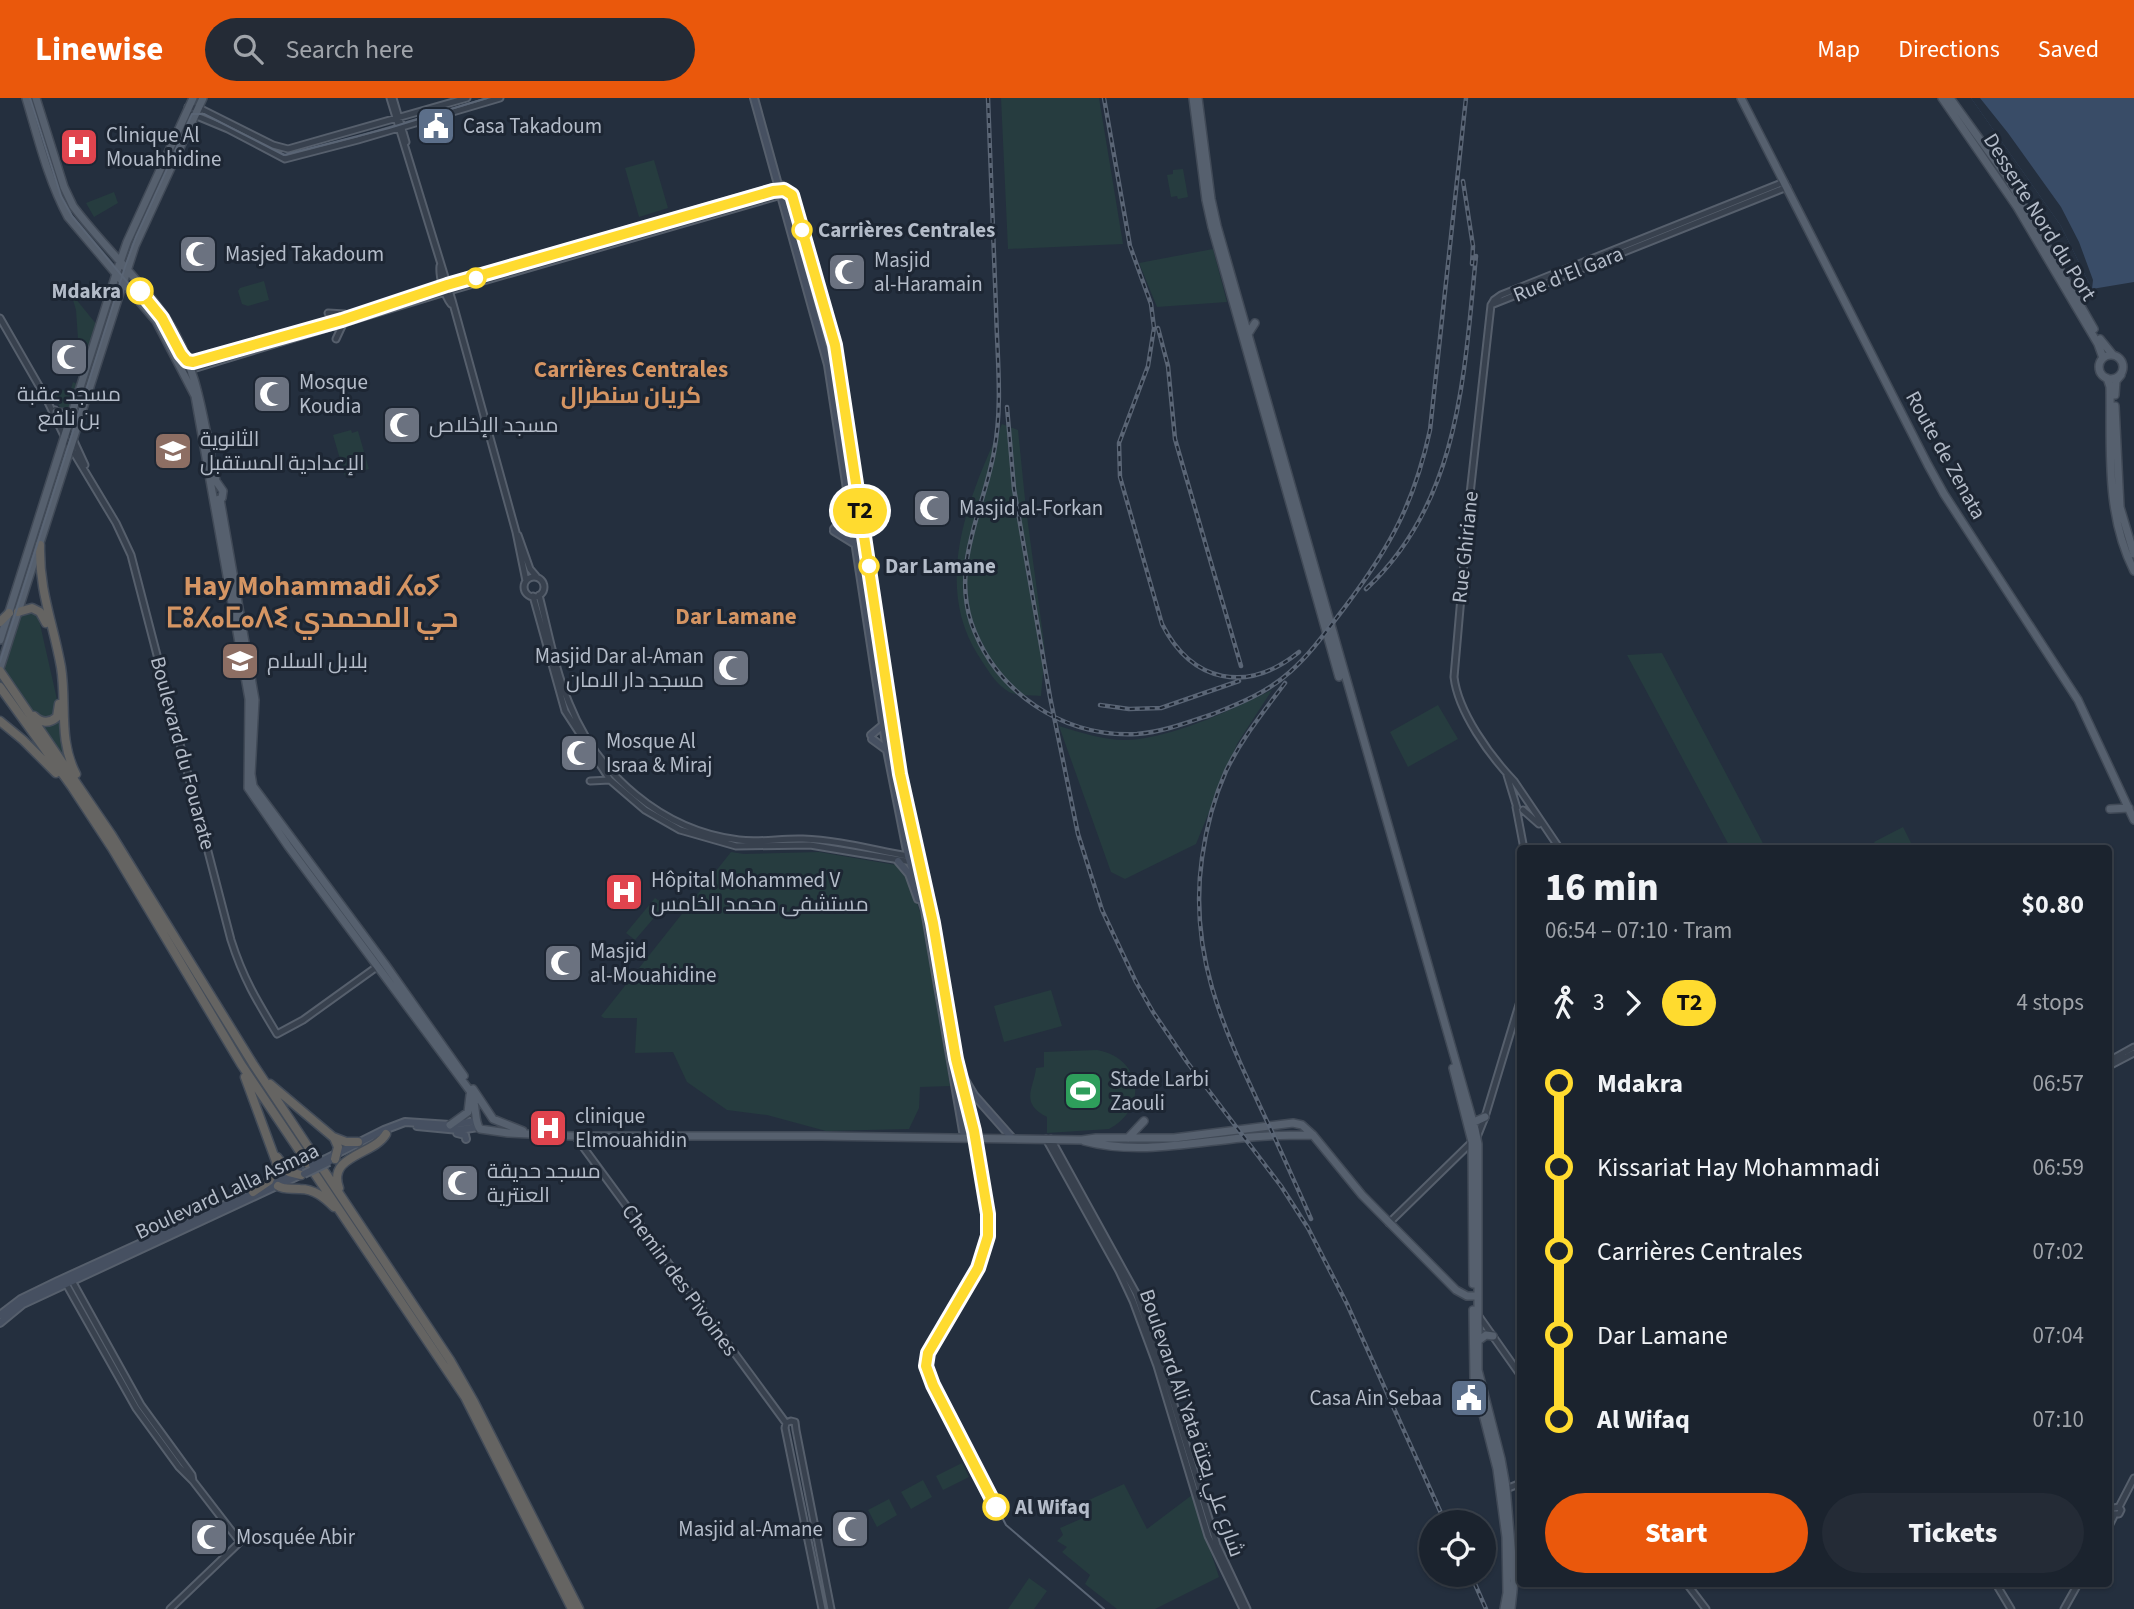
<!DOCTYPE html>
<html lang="en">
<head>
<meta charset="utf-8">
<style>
	body { margin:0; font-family:"Source Sans 3",Cairo,"Noto Sans Tifinagh",sans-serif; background:#242b36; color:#f1f3f6; height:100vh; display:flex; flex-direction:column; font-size:26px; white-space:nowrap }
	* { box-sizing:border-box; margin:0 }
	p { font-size:23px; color:#a0a4aa }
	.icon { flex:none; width:38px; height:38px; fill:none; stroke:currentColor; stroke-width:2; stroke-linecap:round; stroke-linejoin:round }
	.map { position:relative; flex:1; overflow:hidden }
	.side { position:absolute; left:1517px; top:747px; width:595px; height:742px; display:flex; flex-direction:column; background:#1b232e; border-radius:7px; box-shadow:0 2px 5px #0004,0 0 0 2px #39404a }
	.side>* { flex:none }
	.badge { padding:0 14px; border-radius:23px; font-size:24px; line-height:46px }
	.buttons { position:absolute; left:1419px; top:1412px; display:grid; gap:14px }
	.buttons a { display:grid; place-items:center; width:77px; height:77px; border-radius:50%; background:#1b232e; box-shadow:0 2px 5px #0004,0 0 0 2px #39404a; font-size:35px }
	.map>.badge { position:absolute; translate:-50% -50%; box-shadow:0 0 0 4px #fff }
	.legs { display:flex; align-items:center; gap:10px; height:77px; padding:0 28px; font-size:23px }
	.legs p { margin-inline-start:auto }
	.head { display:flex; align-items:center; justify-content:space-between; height:119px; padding:0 28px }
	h1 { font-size:38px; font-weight:800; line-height:52px }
	.primary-button { display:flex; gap:14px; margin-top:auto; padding:14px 28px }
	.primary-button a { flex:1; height:80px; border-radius:42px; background:#ea580c; color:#fff; font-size:28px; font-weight:800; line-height:80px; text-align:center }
	.primary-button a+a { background:#242b36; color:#f1f3f6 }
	ul { padding:0 28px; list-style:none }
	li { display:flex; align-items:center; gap:24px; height:84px; font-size:26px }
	li i { display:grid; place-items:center; width:10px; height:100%; margin:0 9px; background:currentColor }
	li i::after { content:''; width:18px; height:18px; margin:-9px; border:5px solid; border-radius:50%; background:#1b232e }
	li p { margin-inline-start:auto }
	li:first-child i { background:linear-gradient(#0000 50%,currentColor 0) }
	li:last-child i { background:linear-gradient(currentColor 50%,#0000 0) }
	header { display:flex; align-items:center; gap:42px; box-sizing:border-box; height:98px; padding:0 35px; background:#ea580c; color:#fff }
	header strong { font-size:33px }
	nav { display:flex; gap:38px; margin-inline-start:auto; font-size:24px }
	.search { width:490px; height:63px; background:#242b36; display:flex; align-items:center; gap:18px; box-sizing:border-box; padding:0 24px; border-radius:38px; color:#a0a4aa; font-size:26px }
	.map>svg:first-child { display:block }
	.green { fill:#263c3f }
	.water { fill:#394c67 }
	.pier { fill:#242f3e }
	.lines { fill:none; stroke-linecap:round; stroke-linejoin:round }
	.tertiary-casing { stroke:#565f6c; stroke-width:9 }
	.secondary-casing { stroke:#565f6c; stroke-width:10 }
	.primary-casing { stroke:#414a57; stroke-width:10 }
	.trunk-casing { stroke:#434c59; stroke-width:11 }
	.tertiary { stroke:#38414e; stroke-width:5 }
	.secondary { stroke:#465061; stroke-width:6 }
	.primary { stroke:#56606e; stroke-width:7 }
	.trunk { stroke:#656462; stroke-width:8 }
	.tram { stroke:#5a6575; stroke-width:2 }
	.rail-casing { stroke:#5a6575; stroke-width:4.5 }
	.rail { stroke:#1d2633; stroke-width:2; stroke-dasharray:5; stroke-linecap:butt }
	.secondary-bridge-casing { stroke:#565f6c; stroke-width:10; stroke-linecap:butt }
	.secondary-bridge { stroke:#465061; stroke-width:6 }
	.line-1-casing { stroke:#fff; stroke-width:16 }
	.line-1 { stroke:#ffdb2f; stroke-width:10 }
	.stop-1-dot { fill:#fff; stroke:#ffdb2f; stroke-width:3.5 }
	.labels { text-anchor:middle; stroke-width:6; stroke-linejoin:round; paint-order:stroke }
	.poi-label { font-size:21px; fill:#b4bcc9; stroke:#1d2633; text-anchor:start }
	.street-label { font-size:21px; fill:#b4bcc9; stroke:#1d2633 }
	.stop-label { font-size:21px; font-weight:bold; fill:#b4bcc9; stroke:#1d2633; text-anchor:start }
	.neighbourhood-label { font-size:23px; font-weight:bold; fill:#d59563; stroke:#1d2633 }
	.district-label { font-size:28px; font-weight:bold; fill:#d59563; stroke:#1d2633 }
</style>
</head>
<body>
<header>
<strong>Linewise</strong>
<div class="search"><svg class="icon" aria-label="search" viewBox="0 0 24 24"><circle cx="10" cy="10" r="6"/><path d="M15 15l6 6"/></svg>Search here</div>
<nav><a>Map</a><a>Directions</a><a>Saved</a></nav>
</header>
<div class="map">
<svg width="2134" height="1511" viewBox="0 0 2134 1511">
	<rect width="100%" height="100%" fill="#242f3e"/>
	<!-- green -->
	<path class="green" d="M1001 0H1099L1123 146 1008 151Z
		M654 62 668 110 639 119 625 70Z
		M1183 71 1188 99 1178 101 1177 98 1171 99 1167 77 1173 76V72Z
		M114 94 118 105 94 119 86 105Z
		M1213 151 1227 204 1157 209 1139 165Z
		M264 183 269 202 248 208 242 206 238 193 240 190Z
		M71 195 97 227 84 269 80 270 76 212Z
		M73 284 79 287 73 308 65 311 60 309 52 295 55 290 70 294Z
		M1002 326 1018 332 1026 411 1045 552 1041 598C1032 597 1017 598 1009 594 995 586 986 569 978 557 932 484 970 396 1002 326Z
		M351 332 352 335 358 333 369 371 345 378 333 337Z
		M37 513 61 619V643L70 671 3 570 21 514Z
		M1662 555 1766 751H1731L1627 557Z
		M1272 592 1237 646 1196 746 1125 781 1111 774 1059 628C1085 636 1112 645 1139 641 1186 634 1230 612 1272 592Z
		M1438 607 1458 641 1408 669 1390 634Z
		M1903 729 1914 751H1878L1874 744Z
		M731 754 744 756 819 754 896 767 907 775 927 835 950 988 920 989 919 1010 909 1031 826 1033 767 1017 727 1012 687 984 673 954 635 955 637 920H604L601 918Z
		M655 800 665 807 635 842 626 835Z
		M1051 892 1062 928 1004 944 994 908Z
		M1097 952C1142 960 1149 1010 1109 1031L1047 1035V1019C1019 1005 1034 990 1036 970L1044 969V954Z
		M962 1365 969 1379 943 1392 936 1378Z
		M923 1382 932 1399 911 1411 901 1394Z
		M1124 1386 1147 1431 1192 1397 1219 1479 1155 1511H1117L1085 1486 1090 1477 1062 1454 1067 1449 1057 1443 1063 1437 1060 1430 1083 1420 1078 1407Z
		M889 1401 897 1417 877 1429 868 1412Z
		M1029 1480 1047 1493 1034 1511H1008Z"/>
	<!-- water -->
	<path class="water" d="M1971 0H2134V184L2092 191 2061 128Z"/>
	<!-- pier -->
	<path class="pier" d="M1971 0H1980L2008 35 2061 109 2079 144 2093 182 2092 191 2061 128Z"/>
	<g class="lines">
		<defs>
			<path id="tertiary" d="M390 0 452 202 516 434 526 483
				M393 0 406 44
				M188 9 199 10 273 47 288 51 467 0
				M192 16 228 31 285 61 358 42 500 0
				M440 168C439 179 444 197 451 206
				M1491 207 1470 396 1454 579C1458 614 1490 658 1514 683L1560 751
				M1491 207 1494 202 1501 197 1784 84
				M1491 207 1787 89
				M328 215 345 216
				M0 220 46 300 65 340 116 425 131 457 231 842C243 880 257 903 277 936L303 922 378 868
				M336 241 343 226
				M179 266 367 212 447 184 782 87
				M183 274 449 193 785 96
				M55 312 73 341 85 367
				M518 437 530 471 536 478
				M524 489a10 10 0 1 1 20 0a10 10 0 1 1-20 0Z
				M539 497C548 532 555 571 569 605 597 676 662 733 739 742 760 745 782 740 803 741 838 742 874 752 908 758
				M533 498 565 613 610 682 645 712 680 732 736 748 810 747 912 764 919 762V757
				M1507 677 1517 710
				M590 683 610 682
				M1516 709 1524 751
				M1523 712 1539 726
				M2109 963 2134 949
				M2109 968 2134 955
				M575 1038 786 1325
				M1046 1041 1119 1173 1133 1203 1157 1268 1208 1438 1243 1511
				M1051 1041 1136 1195 1168 1287 1217 1447 1247 1511
				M1389 1125 1477 1039 1485 1019 1521 900
				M71 1181 141 1307 192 1377 193 1383 240 1444 170 1511
				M65 1184 136 1310 179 1369 193 1383
				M1478 1217 1521 1278
				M796 1332 795 1324 791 1323 786 1325 785 1330 822 1511
				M796 1332 831 1511
				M1506 1391 1521 1385
				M2119 1409 2134 1380
				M2114 1410 2119 1409 2121 1412 2119 1416H2115
				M2109 1428 2115 1416
				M1687 1486 1706 1511
				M1996 1486 2011 1511
				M2064 1511 2078 1486"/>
			<path id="secondary" d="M754 0 828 267 887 652 908 758 925 812 964 1039
				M831 262 838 307
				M834 431 850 415
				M834 433 855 446
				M871 637 883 627
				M872 641 887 652
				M908 758 916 760 921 767 937 834 951 923 962 977 974 997 1012 1040
				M898 763 909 776 918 801
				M417 1028 459 1032 478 1029
				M457 1035 465 1037 466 1041
				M326 1061 384 1032 405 1024 450 1027 476 1023
				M265 1088 302 1072
				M0 1217 21 1201 58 1183 255 1093
				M0 1225 23 1206 302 1076"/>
			<path id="primary" d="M26 0C38 40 48 82 68 119L156 223 195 298 249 601 248 690 288 748 470 993C478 1006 473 1022 480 1031L508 1035 572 1038H820L1082 1042 1096 1040H1174L1293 1025 1302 1027 1313 1037 1362 1097 1456 1192 1467 1198H1478
				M36 0 64 89 73 108C102 147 139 180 166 220 199 269 204 327 216 383L223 393 222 400 217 402
				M1193 0 1206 102 1212 129 1339 579
				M1198 0 1211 101 1217 128 1475 1031 1478 1046V1272L1501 1361 1506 1389 1514 1483 1511 1511
				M1741 0 1928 367 1944 396 2078 602 2134 722
				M1942 0 2017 109 2098 246 2103 260
				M1950 0 2007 79 2094 231
				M1248 236 1255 225
				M2100 241 2113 257
				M2099 269a12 12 0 1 1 24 0a12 12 0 1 1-24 0Z
				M2107 280 2110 289C2111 352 2105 415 2134 473
				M2115 297 2116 283 2121 277
				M2115 308 2120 409 2134 456
				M56 314 68 315 74 312
				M220 401 255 602 251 676 253 688 385 866 464 978
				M0 542 117 173 127 144 193 0
				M0 570 135 148 203 0
				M2110 711 2129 710
				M1453 970 1472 1044 1473 1186
				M473 991 493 1021 523 1033
				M1474 1024 1485 1019
				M450 1027 468 1014 470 997
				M1128 1040 1144 1023
				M1084 1043C1135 1057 1191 1045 1242 1040 1266 1037 1289 1037 1313 1037
				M1473 1212 1474 1281 1497 1371 1506 1439 1507 1495 1504 1511
				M1478 1243 1486 1237 1493 1238"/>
			<path id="trunk" d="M40 447C39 494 53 524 61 569 67 605 58 642 76 676
				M18 514 32 510 40 514 46 525
				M0 524 9 515
				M0 573 111 736 253 966 450 1262 474 1304 579 1511
				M0 589 72 689 112 750 241 966 465 1299 572 1511
				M34 618C41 625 49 626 57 619L59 606
				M0 623 23 642 56 675
				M245 979 277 1066 269 1083 253 1094
				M270 986 333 1039 346 1044H358
				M334 1040 338 1049 335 1061
				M277 1059 289 1074 301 1077
				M278 1088C284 1092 291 1090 300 1091 314 1091 324 1099 334 1109
				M339 1090C327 1057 374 1057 386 1036"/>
		</defs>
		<!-- tertiary casing -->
		<use href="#tertiary" class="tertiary-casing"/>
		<!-- secondary casing -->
		<use href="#secondary" class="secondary-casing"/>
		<!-- primary casing -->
		<use href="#primary" class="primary-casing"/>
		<!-- trunk casing -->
		<use href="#trunk" class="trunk-casing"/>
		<!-- tertiary -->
		<use href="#tertiary" class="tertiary"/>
		<!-- secondary -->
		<use href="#secondary" class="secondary"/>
		<!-- primary -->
		<use href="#primary" class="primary"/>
		<!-- trunk -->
		<use href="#trunk" class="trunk"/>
		<!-- tram -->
		<path class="tram" d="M30 0 61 98 72 118 159 222 181 261 192 267 343 224 448 190 774 96 785 95 790 99 833 247 897 675 930 826 952 961 970 1034
			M0 564 125 169 136 139 192 16H204L284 57 389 30 487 0
			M977 1046C983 1081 994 1118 984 1153 973 1193 919 1237 929 1278L1006 1427 1104 1511"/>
		<defs>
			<path id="rail" d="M988 0C991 70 993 140 996 210 997 258 1003 307 994 354 984 410 952 465 971 524 995 594 1063 640 1137 636 1163 634 1189 624 1213 616 1241 605 1268 594 1291 573 1312 554 1328 531 1345 509 1390 449 1414 406 1430 332L1466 0
				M1104 0 1130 148 1151 206 1154 230 1148 268 1119 345 1120 379 1162 526C1192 585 1247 596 1299 554
				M1463 83 1473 148 1472 166
				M1158 230 1168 268 1175 341 1241 568
				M1007 309 1014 391 1050 599 1078 736 1102 812 1136 884 1153 914 1187 964 1281 1088 1308 1130 1347 1206 1445 1424
				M1366 491C1460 404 1464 277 1476 158
				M1285 585C1264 613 1242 640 1226 673 1214 700 1206 731 1202 760 1188 858 1225 933 1265 1019 1281 1053 1296 1087 1311 1121
				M1100 607 1129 611 1161 610 1239 583
				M1471 1477 1486 1511"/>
		</defs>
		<!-- rail casing -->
		<use href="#rail" class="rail-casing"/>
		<!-- rail -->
		<use href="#rail" class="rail"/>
		<defs>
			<path id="secondary-bridge" d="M312 1067 326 1061
				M304 1076 329 1064"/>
		</defs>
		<!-- secondary-bridge casing -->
		<use href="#secondary-bridge" class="secondary-bridge-casing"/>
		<!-- secondary-bridge -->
		<use href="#secondary-bridge" class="secondary-bridge"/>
	</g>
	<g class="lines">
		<defs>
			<path id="line-1" d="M140 193 162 220 181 256 187 263 193 264 342 222 447 187 773 93 784 92 792 97 835 247 900 676 933 825 956 961 974 1033 988 1116V1138L978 1170 928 1255 926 1268 933 1287 996 1409"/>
		</defs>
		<!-- line-1 casing -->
		<use href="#line-1" class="line-1-casing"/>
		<!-- line-1 -->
		<use href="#line-1" class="line-1"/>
	</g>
	<!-- icons -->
	<defs>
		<symbol id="civic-square" viewBox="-11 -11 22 22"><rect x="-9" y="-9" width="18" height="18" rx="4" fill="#5c6f8a" stroke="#1d2633"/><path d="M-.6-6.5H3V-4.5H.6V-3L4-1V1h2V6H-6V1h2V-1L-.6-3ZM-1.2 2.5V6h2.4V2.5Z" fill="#fff"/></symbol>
		<symbol id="hospital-square" viewBox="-11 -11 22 22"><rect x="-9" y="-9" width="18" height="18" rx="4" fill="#e0444e" stroke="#1d2633"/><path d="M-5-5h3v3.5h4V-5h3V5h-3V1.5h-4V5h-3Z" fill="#fff"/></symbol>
		<symbol id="mosque-square" viewBox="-11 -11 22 22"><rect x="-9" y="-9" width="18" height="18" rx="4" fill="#6b7280" stroke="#1d2633"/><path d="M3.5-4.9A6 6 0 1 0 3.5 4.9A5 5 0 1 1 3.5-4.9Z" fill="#fff"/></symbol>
		<symbol id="university-square" viewBox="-11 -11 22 22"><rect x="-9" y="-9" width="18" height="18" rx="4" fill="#8d6e63" stroke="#1d2633"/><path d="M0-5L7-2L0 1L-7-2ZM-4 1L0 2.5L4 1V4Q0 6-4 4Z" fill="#fff"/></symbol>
		<symbol id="stadium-square" viewBox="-11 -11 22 22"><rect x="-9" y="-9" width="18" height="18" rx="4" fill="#2e9e5b" stroke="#1d2633"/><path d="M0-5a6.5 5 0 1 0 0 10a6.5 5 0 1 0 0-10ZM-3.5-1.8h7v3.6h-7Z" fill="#fff"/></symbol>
	</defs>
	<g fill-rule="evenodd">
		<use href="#civic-square" x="414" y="6" width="44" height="44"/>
		<use href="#hospital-square" x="57" y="27" width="44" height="44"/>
		<use href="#mosque-square" x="176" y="134" width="44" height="44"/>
		<use href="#mosque-square" x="825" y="152" width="44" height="44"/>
		<use href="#mosque-square" x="47" y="237" width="44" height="44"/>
		<use href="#mosque-square" x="250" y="274" width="44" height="44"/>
		<use href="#mosque-square" x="380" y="305" width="44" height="44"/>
		<use href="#university-square" x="151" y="331" width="44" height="44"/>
		<use href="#mosque-square" x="910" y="388" width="44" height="44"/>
		<use href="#university-square" x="218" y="541" width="44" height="44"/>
		<use href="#mosque-square" x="709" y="548" width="44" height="44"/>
		<use href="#mosque-square" x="557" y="633" width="44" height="44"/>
		<use href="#hospital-square" x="602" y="772" width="44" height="44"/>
		<use href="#mosque-square" x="541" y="843" width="44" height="44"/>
		<use href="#stadium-square" x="1061" y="971" width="44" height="44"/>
		<use href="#hospital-square" x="526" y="1008" width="44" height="44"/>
		<use href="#mosque-square" x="438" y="1063" width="44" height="44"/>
		<use href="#civic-square" x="1447" y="1278" width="44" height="44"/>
		<use href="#mosque-square" x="828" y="1409" width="44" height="44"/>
		<use href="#mosque-square" x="187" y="1417" width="44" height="44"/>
	</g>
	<!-- markers -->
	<g class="stop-1-dot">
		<circle cx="802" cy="132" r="9"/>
		<circle cx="476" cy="180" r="9"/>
		<circle cx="140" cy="193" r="12"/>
		<circle cx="869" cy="468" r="9"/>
		<circle cx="996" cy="1409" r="12"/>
	</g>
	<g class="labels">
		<!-- poi labels -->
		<g class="poi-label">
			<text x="463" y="35">Casa Takadoum</text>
			<text x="106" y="44">Clinique Al<tspan x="106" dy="24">Mouahhidine</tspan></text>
			<text x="225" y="163">Masjed Takadoum</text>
			<text x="874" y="169">Masjid<tspan x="874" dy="24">al-Haramain</tspan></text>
			<text x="299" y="291">Mosque<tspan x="299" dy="24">Koudia</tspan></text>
			<text x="69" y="303" text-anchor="middle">مسجد عقبة<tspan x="69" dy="24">بن نافع</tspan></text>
			<text x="429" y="334">مسجد الإخلاص</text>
			<text x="200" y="348">الثانوية<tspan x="200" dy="24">الإعدادية المستقبل</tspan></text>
			<text x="959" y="417">Masjid al-Forkan</text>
			<text x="704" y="565" text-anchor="end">Masjid Dar al-Aman<tspan x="704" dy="24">مسجد دار الامان</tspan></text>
			<text x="267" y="570">بلابل السلام</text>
			<text x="606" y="650">Mosque Al<tspan x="606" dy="24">Israa &amp; Miraj</tspan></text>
			<text x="651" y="789">Hôpital Mohammed V<tspan x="651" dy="24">مستشفى محمد الخامس</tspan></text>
			<text x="590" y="860">Masjid<tspan x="590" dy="24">al-Mouahidine</tspan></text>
			<text x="1110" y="988">Stade Larbi<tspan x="1110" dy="24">Zaouli</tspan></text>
			<text x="575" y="1025">clinique<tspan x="575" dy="24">Elmouahidin</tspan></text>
			<text x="487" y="1080">مسجد حديقة<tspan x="487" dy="24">العنترية</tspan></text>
			<text x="1442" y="1307" text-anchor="end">Casa Ain Sebaa</text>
			<text x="823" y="1438" text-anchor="end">Masjid al-Amane</text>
			<text x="236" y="1446">Mosquée Abir</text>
		</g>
		<!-- street labels -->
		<g class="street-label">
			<text transform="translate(2040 119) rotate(58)" y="7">Desserte Nord du Port</text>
			<text transform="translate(1568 176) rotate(-22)" y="7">Rue d'El Gara</text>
			<text transform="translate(1946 357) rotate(61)" y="7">Route de Zenata</text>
			<text transform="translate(1465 449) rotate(-84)" y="7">Rue Ghiriane</text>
			<text transform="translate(183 655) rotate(75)" y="7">Boulevard du Fouarate</text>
			<text transform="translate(227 1093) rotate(-25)" y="7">Boulevard Lalla Asmaa</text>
			<text transform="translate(680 1182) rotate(54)" y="7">Chemin des Pivoines</text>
			<text transform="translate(1192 1325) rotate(71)" y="7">Boulevard Ali Yata شارع علي يعتة</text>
		</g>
		<!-- stop labels -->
		<g class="stop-label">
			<text x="818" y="139">Carrières Centrales</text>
			<text x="121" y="200" text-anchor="end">Mdakra</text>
			<text x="885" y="475">Dar Lamane</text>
			<text x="1015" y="1416">Al Wifaq</text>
		</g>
		<!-- neighbourhood labels -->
		<g class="neighbourhood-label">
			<text x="631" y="279">Carrières Centrales<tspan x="631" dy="26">كريان سنطرال</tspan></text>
			<text x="736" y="526">Dar Lamane</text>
		</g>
		<!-- district labels -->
		<g class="district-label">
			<text x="312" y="497">Hay Mohammadi ⵃⴰⵢ<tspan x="312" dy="32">ⵎⵓⵃⴰⵎⴰⴷⵉ حي المحمدي</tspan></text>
		</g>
	</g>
</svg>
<div class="buttons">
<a><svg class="icon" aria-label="locate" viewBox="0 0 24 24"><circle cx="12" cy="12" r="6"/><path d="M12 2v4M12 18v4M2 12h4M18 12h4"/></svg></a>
</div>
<b class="badge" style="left:860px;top:413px;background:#ffdb2f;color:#111">T2</b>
<section class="side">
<div class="head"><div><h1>16 min</h1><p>06:54 – 07:10 · Tram</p></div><b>$0.80</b></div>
<div class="legs"><svg class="icon" aria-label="walk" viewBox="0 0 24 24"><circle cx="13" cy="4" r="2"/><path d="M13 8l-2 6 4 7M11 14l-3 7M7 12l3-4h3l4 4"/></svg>3<svg class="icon" aria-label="forward" viewBox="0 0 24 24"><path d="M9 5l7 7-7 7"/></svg><b class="badge" style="background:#ffdb2f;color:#111">T2</b><p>4 stops</p></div>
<ul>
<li><i style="color:#ffdb2f"></i><b>Mdakra</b><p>06:57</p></li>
<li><i style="color:#ffdb2f"></i><span>Kissariat Hay Mohammadi</span><p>06:59</p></li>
<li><i style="color:#ffdb2f"></i><span>Carrières Centrales</span><p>07:02</p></li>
<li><i style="color:#ffdb2f"></i><span>Dar Lamane</span><p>07:04</p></li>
<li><i style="color:#ffdb2f"></i><b>Al Wifaq</b><p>07:10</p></li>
</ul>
<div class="primary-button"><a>Start</a><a>Tickets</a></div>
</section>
</div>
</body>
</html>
